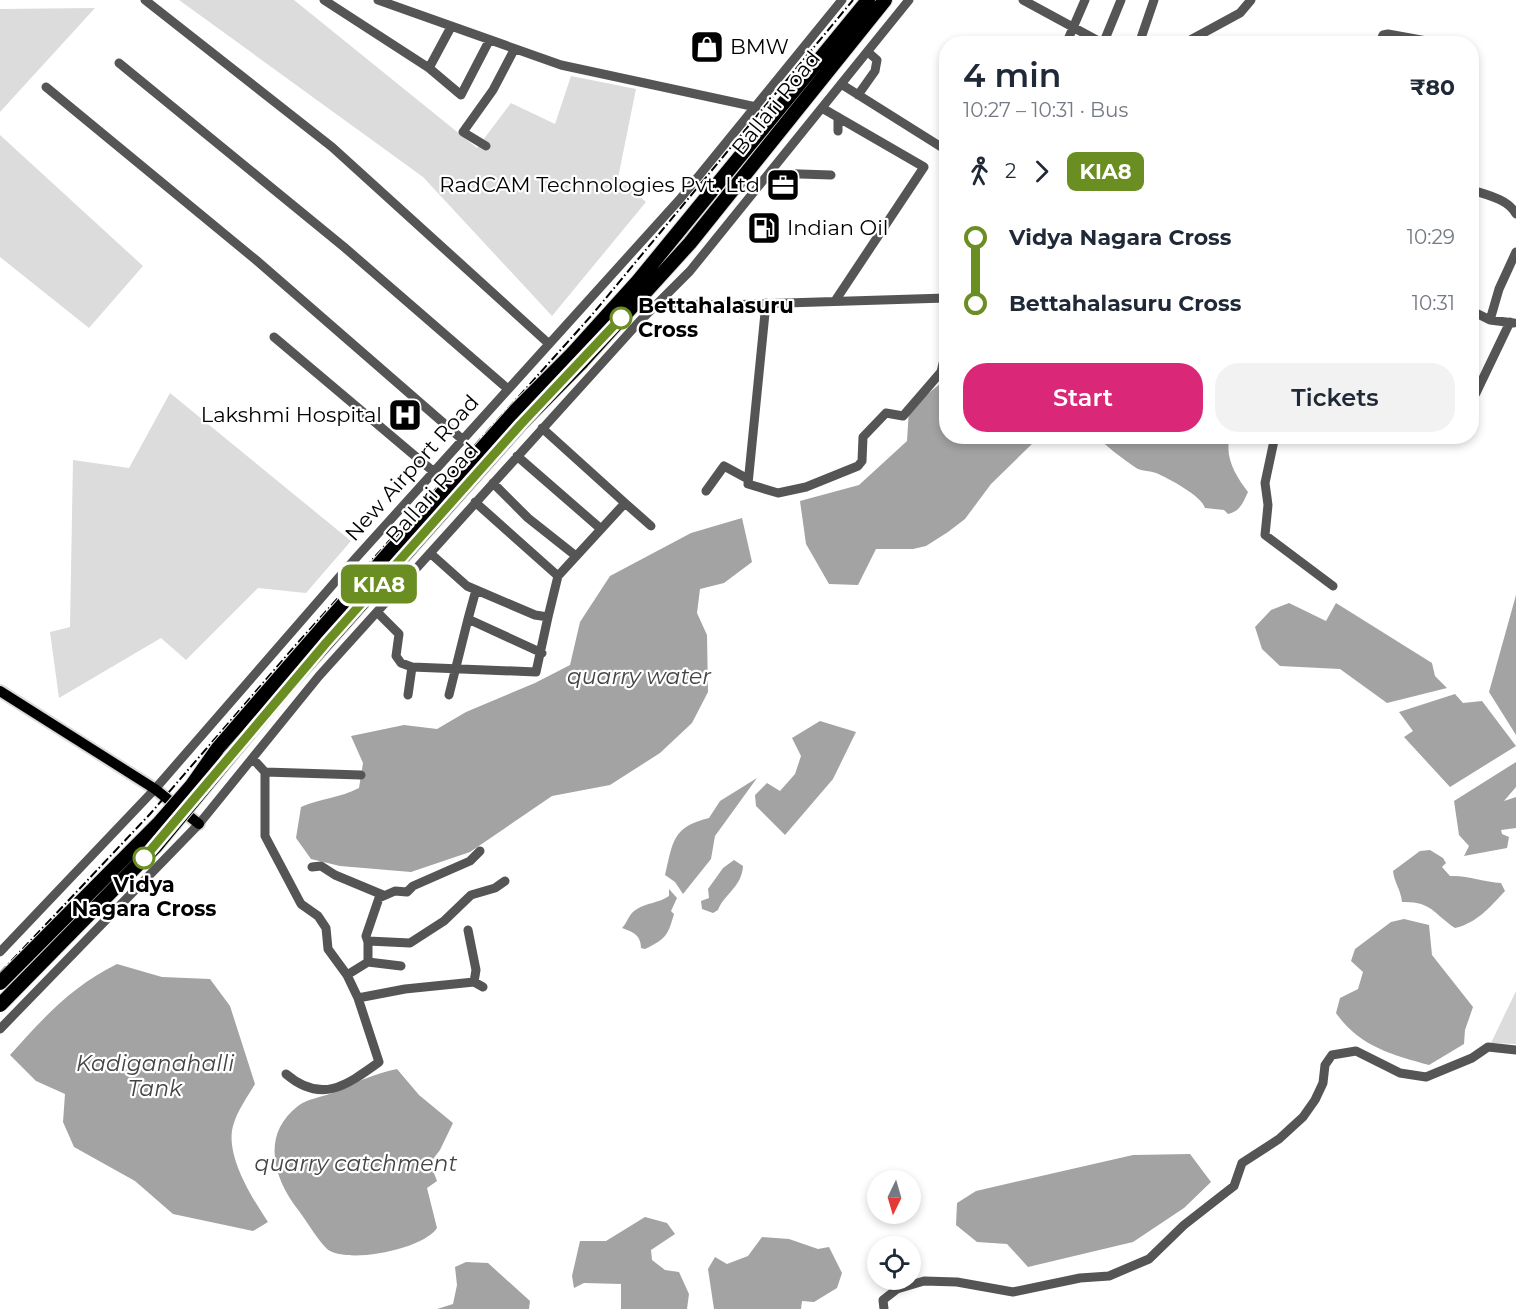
<!DOCTYPE html>
<html lang="en">
<head>
<meta charset="utf-8">
<style>
	body { margin:0; font-family:Montserrat,sans-serif; background:#f2f2f3; color:#1f2937; height:100vh; display:flex; flex-direction:column; font-size:22px; white-space:nowrap }
	* { box-sizing:border-box; margin:0 }
	p { font-size:20px; color:#747a83 }
	.icon { flex:none; width:33px; height:33px; fill:none; stroke:currentColor; stroke-width:2; stroke-linecap:round; stroke-linejoin:round }
	.map { position:relative; flex:1; overflow:hidden }
	.side { position:absolute; left:939px; top:36px; width:540px; height:408px; display:flex; flex-direction:column; background:#fff; border-radius:24px; box-shadow:0 3px 9px #0003 }
	.side>* { flex:none }
	.badge { padding:0 12px; border-radius:9px; font-size:21px; line-height:39px }
	.needle { width:39px; rotate:185deg }
	.tools { position:absolute; left:867px; top:1170px; display:grid; gap:12px }
	.tools a { display:grid; place-items:center; width:54px; height:54px; border-radius:50%; background:#fff; box-shadow:0 3px 9px #0003; font-size:30px }
	.map>.badge { position:absolute; translate:-50% -50%; box-shadow:0 0 0 3px #fff }
	.legs { display:flex; align-items:center; gap:9px; height:66px; padding:0 24px; font-size:20px }
	.legs p { margin-inline-start:auto }
	.head { display:flex; align-items:center; justify-content:space-between; height:102px; padding:0 24px }
	h1 { font-size:33px; font-weight:600; line-height:45px }
	.action { display:flex; gap:12px; margin-top:auto; padding:12px 24px }
	.action a { flex:1; height:69px; border-radius:24px; background:#db2777; color:#fff; font-size:24px; font-weight:600; line-height:69px; text-align:center }
	.action a+a { background:#f2f2f3; color:#1f2937 }
	ul { padding:0 24px; list-style:none }
	li { display:flex; align-items:center; gap:21px; height:66px; font-size:22px }
	li i { display:grid; place-items:center; width:9px; height:100%; margin:0 8px; background:currentColor }
	li i::after { content:''; width:15px; height:15px; margin:-8px; border:4px solid; border-radius:50%; background:#fff }
	li p { margin-inline-start:auto }
	li:first-child i { background:linear-gradient(#0000 50%,currentColor 0) }
	li:last-child i { background:linear-gradient(currentColor 50%,#0000 0) }
	.map>svg:first-child { display:block }
	.green { fill:#dcdcdc }
	.water { fill:#a3a3a3 }
	.lines { fill:none; stroke-linecap:round; stroke-linejoin:round }
	.major-casing { stroke:#dbdbdb; stroke-width:14 }
	.highway-casing { stroke:#dbdbdb; stroke-width:16 }
	.minor { stroke:#555; stroke-width:9 }
	.major { stroke:#000; stroke-width:10 }
	.highway { stroke:#000; stroke-width:14 }
	.rail { stroke:#000; stroke-width:2; stroke-dasharray:9 3 1.5 3; stroke-linecap:butt }
	.highway-bridge-casing { stroke:#dbdbdb; stroke-width:16; stroke-linecap:butt }
	.highway-bridge { stroke:#000; stroke-width:14 }
	.line-1-casing { stroke:#fff; stroke-width:14 }
	.line-1 { stroke:#6b8e23; stroke-width:9 }
	.stop-1-dot { fill:#fff; stroke:#6b8e23; stroke-width:3 }
	.labels { text-anchor:middle; stroke-width:4.5; stroke-linejoin:round; paint-order:stroke }
	.poi-label { font-size:21px; fill:#000; stroke:#fff; text-anchor:start }
	.street-label { font-size:21px; fill:#000; stroke:#fff }
	.stop-label { font-size:21px; font-weight:bold; fill:#000; stroke:#fff; text-anchor:start }
	.water-label { font-size:22px; font-style:italic; fill:#444; stroke:#fff }
</style>
</head>
<body>
<div class="map">
<svg width="1516" height="1309" viewBox="0 0 1516 1309">
	<rect width="100%" height="100%" fill="#fff"/>
	<!-- green -->
	<path class="green" d="M179 0H294L477 148 511 103 555 124 571 76 636 89 618 178 646 202 552 316 423 177Z
		M95 8 0 112V9Z
		M0 135 143 266 89 328 0 257Z
		M170 393 351 541 306 593 258 588 186 660 161 638 59 698 50 632 70 627 73 460 129 468Z
		M1516 991V1044L1491 1043Z"/>
	<!-- water -->
	<path class="water" d="M946 379V436L1032 437 1034 442 991 484 965 519 948 532 926 546 913 549H876L858 585 829 584 806 544 800 501 859 485 907 441 909 409Z
		M1098 437H1230C1224 457 1236 476 1248 492 1243 502 1241 511 1228 514L1224 510 1205 508C1202 496 1168 478 1156 473 1150 471 1143 471 1138 469 1128 463 1104 445 1098 437Z
		M742 518 752 562 724 583 700 589 697 613 707 635 708 692 692 723 660 753 610 785 552 796 470 852 411 872 340 866 311 859 296 838 301 807C321 798 340 798 359 788L363 763 351 736 404 725 437 729 466 712 535 683 570 665 580 622 610 576 691 533Z
		M1516 595V735L1489 692Z
		M1289 603 1326 621 1336 603 1432 663 1435 676 1447 688 1387 703 1340 669 1280 666 1262 649 1255 627 1271 610Z
		M1455 694 1463 703 1482 701 1516 746 1450 787 1404 737 1413 731 1399 712Z
		M820 721 856 732 833 779 785 835 756 806 755 795 767 783 780 791 795 774 801 756 792 738Z
		M1516 762V787L1504 801 1516 797V828L1501 830 1502 834 1509 837 1507 848 1464 856 1469 846 1459 835 1454 801Z
		M757 778 715 836 711 859 683 894 675 882 665 875C673 842 672 827 709 818L720 801Z
		M1430 850 1443 858 1446 863 1442 867 1450 876C1467 875 1484 882 1501 883L1505 891C1490 907 1477 923 1455 928 1433 913 1431 901 1402 902 1401 890 1394 882 1393 871L1420 851Z
		M734 860 743 866C742 887 723 895 718 910L713 913 702 909 701 901 709 898 708 889 723 868Z
		M669 889 677 898 671 911 674 914C668 935 666 939 645 949L641 948C641 935 633 932 622 928 628 922 628 914 637 909 646 903 659 903 669 896Z
		M1404 919 1429 925 1432 955 1473 1007 1465 1030 1464 1044 1429 1065C1392 1055 1359 1046 1336 1013L1340 998 1358 989 1363 972 1351 961 1355 949 1391 922Z
		M117 964 162 977 210 979 230 1006 255 1084C248 1096 237 1111 233 1126 225 1155 252 1198 268 1222L253 1231 173 1214 135 1181 74 1147 63 1122 65 1094 36 1081 10 1055C44 1017 71 987 117 964Z
		M397 1069 419 1095 453 1123 440 1150 430 1163 437 1181 427 1188 437 1228C423 1249 353 1263 330 1251 322 1247 306 1220 299 1211 274 1180 260 1135 298 1106 307 1099 322 1097 332 1093 354 1083 373 1074 397 1069Z
		M1190 1154 1211 1182 1184 1208 1133 1242 1028 1267 1007 1244 977 1242 956 1225 957 1203 976 1191 1133 1155Z
		M645 1217 667 1223 675 1234 651 1250 652 1260 665 1270 679 1272 689 1294 687 1309H621V1284L584 1283 574 1288 572 1276 580 1241H606Z
		M762 1237 789 1239 818 1249 829 1247 842 1273 837 1288 814 1302 802 1301 801 1309H714L708 1269 715 1257 727 1264 748 1256Z
		M466 1262 488 1263 530 1301 529 1309H437L453 1304 457 1285 455 1267Z"/>
	<g class="lines">
		<defs>
			<path id="major" d="M0 691 155 789 199 824"/>
			<path id="highway" d="M572 354 638 281 868 0
				M581 363 690 243 885 0"/>
		</defs>
		<!-- major casing -->
		<use href="#major" class="major-casing"/>
		<!-- highway casing -->
		<use href="#highway" class="highway-casing"/>
		<!-- minor -->
		<path class="minor" d="M145 0 332 147 548 343
			M324 0 429 68
			M378 0 561 65 756 107
			M1023 0 1104 44
			M451 27 429 68 461 95 489 41
			M1066 44 1085 0
			M1103 44 1121 0
			M1139 44 1154 0
			M1183 44 1240 13 1251 0
			M1379 44 1383 35 1388 34 1443 44
			M119 63 344 247 508 389
			M841 84 946 150
			M46 87 256 260 463 440
			M858 95 875 71 877 60 868 52
			M822 108 924 167 835 301
			M838 131V117
			M486 146 463 132 493 90 514 50
			M769 173 831 175
			M1472 190C1487 195 1508 199 1516 214
			M664 298 676 304 726 305 946 298
			M945 298 946 355
			M766 303 748 484 778 493 806 487 858 466 862 461 863 437 886 413 903 416 941 372 945 355
			M1472 311 1490 320 1514 323
			M1490 320 1499 289 1516 252
			M274 337 434 472
			M1476 393 1510 322
			M1275 436 1265 483 1268 505 1265 535 1333 586
			M517 456 601 529
			M493 483 528 518 576 556
			M706 491 724 466 748 479
			M475 502 558 576
			M625 503 651 526
			M430 553 467 586 535 615 548 617 558 576 625 503 542 428
			M476 590 468 619 542 653
			M377 612 399 634 396 656 401 663 412 667 536 672 548 617
			M408 695 412 667
			M449 695 468 619
			M254 760 265 772V836L301 904 318 916 326 928 328 949 347 975 358 998 379 1062C346 1086 321 1104 286 1074
			M265 772 361 775
			M312 867 321 866 335 875 383 895
			M468 930 476 970 474 982
			M368 941 410 943 444 921 471 895 495 888 505 881
			M0 952 155 789 355 559 680 199 842 0
			M368 962 401 966
			M347 975 368 962V942L366 936 379 898 395 891 407 892 413 886 470 861 480 851
			M358 998 405 989 474 982 483 987
			M0 1029 199 824 319 676 639 322 690 271 909 0
			M884 1309 883 1300 897 1289 924 1281 957 1282 1013 1292 1080 1278 1109 1276 1149 1259 1184 1225 1234 1186 1242 1163 1279 1139 1303 1117 1315 1100 1323 1083 1325 1065 1332 1055 1356 1051 1400 1073 1426 1077 1472 1058 1488 1047 1516 1050"/>
		<!-- major -->
		<use href="#major" class="major"/>
		<!-- highway -->
		<use href="#highway" class="highway"/>
		<!-- rail -->
		<path class="rail" d="M0 973 150 814 294 647 591 316 853 0"/>
		<defs>
			<path id="highway-bridge" d="M0 983 158 824 192 785 218 748 330 619 517 409 572 354
				M0 1005 156 846 284 691 521 424 581 363"/>
		</defs>
		<!-- highway-bridge casing -->
		<use href="#highway-bridge" class="highway-bridge-casing"/>
		<!-- highway-bridge -->
		<use href="#highway-bridge" class="highway-bridge"/>
	</g>
	<g class="lines">
		<defs>
			<path id="line-1" d="M144 858 326 643 521 424 621 318"/>
		</defs>
		<!-- line-1 casing -->
		<use href="#line-1" class="line-1-casing"/>
		<!-- line-1 -->
		<use href="#line-1" class="line-1"/>
	</g>
	<!-- icons -->
	<defs>
		<symbol id="shop-square" viewBox="-11 -11 22 22"><rect x="-9" y="-9" width="18" height="18" rx="4" fill="#000" stroke="#fff"/><path d="M-5-2.5h2.3a2.7 3.5 0 0 1 5.4 0H5L5.5 6h-11ZM-1.5-2.5h3a1.5 2.3 0 0 0-3 0Z" fill="#fff"/></symbol>
		<symbol id="office-square" viewBox="-11 -11 22 22"><rect x="-9" y="-9" width="18" height="18" rx="4" fill="#000" stroke="#fff"/><path d="M-6-3h4V-5.5h4V-3h4V5H-6ZM-1-4.5V-3h2v-1.5ZM-6 0V1H6V0Z" fill="#fff"/></symbol>
		<symbol id="fuel-square" viewBox="-11 -11 22 22"><rect x="-9" y="-9" width="18" height="18" rx="4" fill="#000" stroke="#fff"/><path d="M-5.5-6h7V0h2V4h1.3V-2.5L3-4.5l.8-.8L6-3V5H2.5V1h-1V6h-7ZM-4.2-4.7v3.2H.2V-4.7Z" fill="#fff"/></symbol>
		<symbol id="hospital-square" viewBox="-11 -11 22 22"><rect x="-9" y="-9" width="18" height="18" rx="4" fill="#000" stroke="#fff"/><path d="M-5-5h3v3.5h4V-5h3V5h-3V1.5h-4V5h-3Z" fill="#fff"/></symbol>
	</defs>
	<g fill-rule="evenodd">
		<use href="#shop-square" x="688" y="28" width="38" height="38"/>
		<use href="#office-square" x="764" y="166" width="38" height="38"/>
		<use href="#fuel-square" x="745" y="209" width="38" height="38"/>
		<use href="#hospital-square" x="386" y="396" width="38" height="38"/>
	</g>
	<!-- markers -->
	<g class="stop-1-dot">
		<circle cx="621" cy="318" r="10"/>
		<circle cx="144" cy="858" r="10"/>
	</g>
	<g class="labels">
		<!-- poi labels -->
		<g class="poi-label">
			<text x="730" y="54">BMW</text>
			<text x="760" y="192" text-anchor="end">RadCAM Technologies Pvt. Ltd</text>
			<text x="787" y="235">Indian Oil</text>
			<text x="382" y="422" text-anchor="end">Lakshmi Hospital</text>
		</g>
		<!-- street labels -->
		<g class="street-label">
			<text transform="translate(776 103) rotate(-51)" y="7">Ballari Road</text>
			<text transform="translate(412 468) rotate(-48)" y="7">New Airport Road</text>
			<text transform="translate(432 493) rotate(-48)" y="7">Ballari Road</text>
		</g>
		<!-- stop labels -->
		<g class="stop-label">
			<text x="638" y="313">Bettahalasuru<tspan x="638" dy="24">Cross</tspan></text>
			<text x="144" y="892" text-anchor="middle">Vidya<tspan x="144" dy="24">Nagara Cross</tspan></text>
		</g>
		<!-- water labels -->
		<g class="water-label">
			<text x="639" y="684">quarry water</text>
			<text x="155" y="1071">Kadiganahalli<tspan x="155" dy="25">Tank</tspan></text>
			<text x="356" y="1171">quarry catchment</text>
		</g>
	</g>
</svg>
<div class="tools">
<a><svg class="needle" viewBox="-14 -14 28 28"><path d="M0-13l5 13h-10z" fill="#e53935"/><path d="M0 13l5-13h-10z" fill="#747a83"/></svg></a>
<a><svg class="icon" aria-label="locate" viewBox="0 0 24 24"><circle cx="12" cy="12" r="6"/><path d="M12 2v4M12 18v4M2 12h4M18 12h4"/></svg></a>
</div>
<b class="badge" style="left:379px;top:584px;background:#6b8e23;color:#fff">KIA8</b>
<section class="side">
<div class="head"><div><h1>4 min</h1><p>10:27 – 10:31 · Bus</p></div><b>₹80</b></div>
<div class="legs"><svg class="icon" aria-label="walk" viewBox="0 0 24 24"><circle cx="13" cy="4" r="2"/><path d="M13 8l-2 6 4 7M11 14l-3 7M7 12l3-4h3l4 4"/></svg>2<svg class="icon" aria-label="forward" viewBox="0 0 24 24"><path d="M9 5l7 7-7 7"/></svg><b class="badge" style="background:#6b8e23;color:#fff">KIA8</b></div>
<ul>
<li><i style="color:#6b8e23"></i><b>Vidya Nagara Cross</b><p>10:29</p></li>
<li><i style="color:#6b8e23"></i><b>Bettahalasuru Cross</b><p>10:31</p></li>
</ul>
<div class="action"><a>Start</a><a>Tickets</a></div>
</section>
</div>
</body>
</html>
